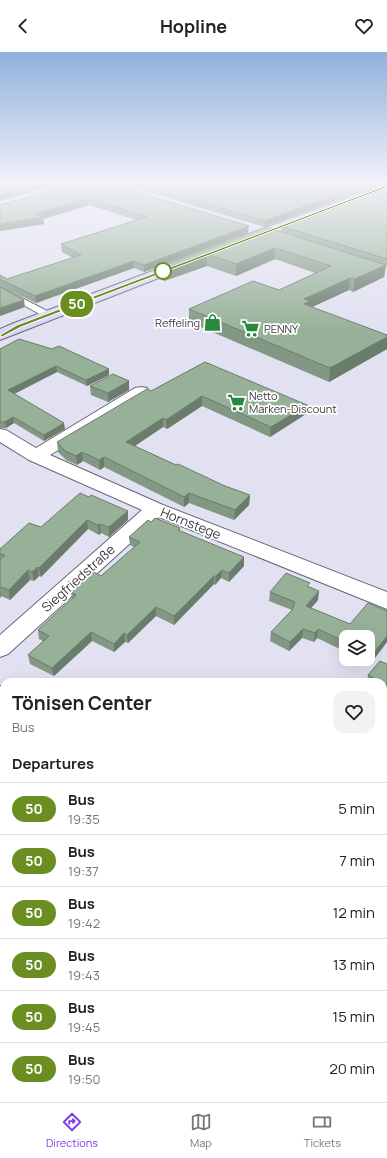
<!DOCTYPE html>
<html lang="en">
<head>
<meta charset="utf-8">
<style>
	body { margin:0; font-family:Manrope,sans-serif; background:#f2f2f2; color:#222; height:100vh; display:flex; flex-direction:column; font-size:15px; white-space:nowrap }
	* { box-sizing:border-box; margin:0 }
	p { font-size:13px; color:#767676 }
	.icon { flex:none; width:22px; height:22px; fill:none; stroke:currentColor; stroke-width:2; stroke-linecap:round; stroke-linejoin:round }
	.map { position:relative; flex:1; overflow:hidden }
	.drawer { position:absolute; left:0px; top:626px; width:387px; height:424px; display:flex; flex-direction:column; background:#fff; border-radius:12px 12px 0 0; box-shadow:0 4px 16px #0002 }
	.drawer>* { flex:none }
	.badge { padding:0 8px; border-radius:13px; font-size:14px; line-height:26px }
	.fabs { position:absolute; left:339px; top:578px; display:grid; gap:8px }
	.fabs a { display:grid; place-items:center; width:36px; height:36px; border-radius:8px; background:#fff; box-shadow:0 4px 16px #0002; font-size:20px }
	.map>.badge { position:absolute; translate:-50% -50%; box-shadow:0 0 0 2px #fff }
	h2 { padding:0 12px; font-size:15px; line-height:36px }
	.round { display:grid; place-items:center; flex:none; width:42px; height:42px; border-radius:12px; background:#f2f2f2 }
	.headline { display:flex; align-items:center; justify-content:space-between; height:68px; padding:0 12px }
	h1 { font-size:19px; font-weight:700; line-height:30px }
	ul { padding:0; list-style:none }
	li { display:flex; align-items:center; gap:12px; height:52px; padding:0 12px; border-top:1px solid #e0e0e0 }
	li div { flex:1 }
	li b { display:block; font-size:15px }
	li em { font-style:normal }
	li .badge { min-width:44px; font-weight:700; text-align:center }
	header { display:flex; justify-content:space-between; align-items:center; height:52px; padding:0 12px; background:#fff; font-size:18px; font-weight:700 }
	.dock { display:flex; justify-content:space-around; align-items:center; height:56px; border-top:1px solid #e0e0e0; background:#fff; font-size:11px; color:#767676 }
	.dock a { display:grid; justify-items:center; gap:2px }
	.dock .active { color:#7c3aed }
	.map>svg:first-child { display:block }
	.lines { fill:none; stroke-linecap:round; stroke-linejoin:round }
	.lane-casing { stroke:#676675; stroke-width:2 }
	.street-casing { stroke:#676675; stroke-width:2 }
	.secondary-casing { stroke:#676675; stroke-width:2 }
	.lane { fill:#fff; fill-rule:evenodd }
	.street { fill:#fff; fill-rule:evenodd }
	.secondary { fill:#dbd6f7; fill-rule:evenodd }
	.wall { fill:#829884 }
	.shaded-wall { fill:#6a7c6b }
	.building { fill:#97b199; stroke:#6a7c6b }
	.line { fill:#6b8e23; stroke:#fff }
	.stop-dot { fill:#fff; stroke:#6b8e23; stroke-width:2 }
	.labels { text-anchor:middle; stroke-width:3.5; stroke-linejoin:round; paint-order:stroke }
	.far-poi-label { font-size:11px; fill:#3a3a41; stroke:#fff; text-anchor:start }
	.street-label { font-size:13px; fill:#3a3a41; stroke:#fff }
</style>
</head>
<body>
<header><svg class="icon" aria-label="back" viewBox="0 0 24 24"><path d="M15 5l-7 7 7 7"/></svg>Hopline<svg class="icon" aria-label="heart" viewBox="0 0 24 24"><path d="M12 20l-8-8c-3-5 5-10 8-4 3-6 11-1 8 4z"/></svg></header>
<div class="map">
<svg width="387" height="1050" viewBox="0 0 387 1050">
	<rect width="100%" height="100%" fill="#e2e1f2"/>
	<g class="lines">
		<defs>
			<path id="lane" d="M0 235 51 261 52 263 48 265H45L0 240Z"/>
			<path id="street" d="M141 335 147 336 149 340 147 344 50 403 163 453 387 540V557L159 465 8 602 0 605V583L142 458 29 408 0 390V377L6 378 36 396 135 336Z
				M0 634 4 636V656L0 654Z
				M383 838 387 840V870L383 868Z
				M74 1046H112L111 1050H72Z"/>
			<path id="secondary" d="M387 132V139L248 191H240L238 188 240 185Z
				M187 206 192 207 193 210 192 213 0 288V277L14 271Z"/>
		</defs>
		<!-- lane casing -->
		<use href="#lane" class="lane-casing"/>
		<!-- street casing -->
		<use href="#street" class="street-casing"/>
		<!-- secondary casing -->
		<use href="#secondary" class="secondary-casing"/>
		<!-- lane -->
		<use href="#lane" class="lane"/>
		<!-- street -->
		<use href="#street" class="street"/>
		<!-- secondary -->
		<use href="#secondary" class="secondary"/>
	</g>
	<!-- wall -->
	<path class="wall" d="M75 131 248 181 144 220 134 216 36 251 0 234V223L7 227 73 206 62 200 61 192 136 168 89 153 43 167 44 172 0 179Z
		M119 131H385L264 175Z
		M387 134V214H386L384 225 353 240 349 238 312 255 387 297 329 330 189 270V257L279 238 315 221 275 207 236 224 207 214 164 229 160 227V215L281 180V174Z
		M0 297 109 323 87 334 57 320 14 342 65 377 44 389 14 371 6 376H0Z
		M205 310 306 362 270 385 202 354 167 377 163 375 135 394 176 413 225 434 250 443 249 453 234 468 189 451 184 455 104 415 100 418 83 409 77 413 66 408 58 400 57 390 151 339Z
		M129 329V338L108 350 91 343 90 334Z
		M89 445 128 459V468L109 485 101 481 99 483 88 477 41 525 39 524 34 529 30 528 10 548 1 544 0 546V497L41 475Z
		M151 470 180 476V479L244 514 229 530 221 526 215 533 214 532 174 573 156 564 128 591 125 590 114 600 92 589 54 624 30 612 28 603 43 589 39 587 38 578 72 547 71 540 101 524 134 495 130 493 129 485Z
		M310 535 318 548 311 556 350 572 387 559V590L371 611 362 607H368V585H346V600L317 586 314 590 302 586 289 599 270 589 271 580 292 558 269 549 270 540Z
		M387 612V639L383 637V630H369L367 629 368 623Z
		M0 680 4 683V744L0 742Z
		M0 788 4 793V799L1 803 4 805V858L0 855Z
		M387 897V953L383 951V903Z
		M4 922V946L0 943V927Z
		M164 1046H226L224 1050H168Z"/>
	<!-- shaded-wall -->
	<path class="shaded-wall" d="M41 131H64L0 149V143Z
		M368 131H385L264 175V169Z
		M88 146 89 153 43 167 44 172 0 179V172L35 162Z
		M249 174 248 181 144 220V213Z
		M275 196V207L236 224V212Z
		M207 202V214L164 229V217Z
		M134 209V216L36 251 35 244Z
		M386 213 384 225 353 240 355 227Z
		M350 226 349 238 310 256 303 265 304 247Z
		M24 248 25 255 0 264V256Z
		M387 285V297L329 330 330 316Z
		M56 314 57 320 8 345V338Z
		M109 317V323L87 334 86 328Z
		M129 329V338L108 350V341Z
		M202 344V354L167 377 166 368Z
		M307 353 306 362 270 385 271 375Z
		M13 365 14 371 6 376 5 370Z
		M163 366V375L127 399 126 390Z
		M64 371 65 377 44 389V383Z
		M82 400 83 409 77 413 76 404Z
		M104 405V415L100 418 99 408Z
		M189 441V451L184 455V445Z
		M250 443 249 453 234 468 235 458Z
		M128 459V468L109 485V475Z
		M87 468 88 477 41 525 39 516Z
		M100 472 101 481 99 483 98 473Z
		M244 505V514L229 530V521Z
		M38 515 39 524 34 529 32 520Z
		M28 518 30 528 10 548 9 538Z
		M222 518 221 526 215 533 216 524Z
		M214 524V532L174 573V564Z
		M0 537 1 544 0 546Z
		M319 539 318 548 305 563 306 554Z
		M156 555V564L128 591 127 583Z
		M303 577 302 586 289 599 290 590Z
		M318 577 317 586 314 590 315 581Z
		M91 580 92 589 54 624 52 616Z
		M124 581 125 590 114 600V592Z
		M387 584V590L371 611 373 602Z
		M3 790 4 799 0 804V794Z
		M13 1046H20L17 1050H10Z
		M222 1046H226L224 1050H219Z"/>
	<!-- building -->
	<path class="building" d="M0 131H41L0 143Z
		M75 131H107L249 174 144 213 134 209 35 244 0 227V223L7 227 81 203 61 192 147 165 88 146 35 162 43 165 0 172V153Z
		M140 131H368L264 169Z
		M387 134V207L281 174Z
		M266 175 386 213 355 227 350 226 304 247 310 249 304 252 387 283V285L330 316 189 257 253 229 279 238 331 214 275 196 236 212 207 202 164 217 160 215Z
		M0 235 24 248 0 256Z
		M19 287 52 297 59 294 109 317 86 328 56 314 8 338 64 371 44 383 13 365 5 370H0V297Z
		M205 310 307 353 271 375 202 344 166 368 163 366 126 390 176 413 178 412 225 434 250 443 235 458 189 441 184 445 104 405 99 408 82 400 76 404 65 399 57 390 147 337 151 339Z
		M113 322 129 329 108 341 90 334Z
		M80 441 89 445 91 443 128 459 109 475 100 472 98 473 87 468 39 516 38 515 32 520 28 518 9 538 0 535V508L5 503 0 502V497L29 471 41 475Z
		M155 466 180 476 178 478 244 505 229 521 222 518 216 524H214L174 564 156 555 127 583 124 581 114 592 91 580 52 616 28 603 49 584 38 578 76 543 71 540 94 520 101 524 140 490 129 485 148 468 151 470Z
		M286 521 310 531 307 534 319 539 306 554 350 572 368 551 387 559V584L373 602 368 600V585H346V590L318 577 315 581 303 577 290 590 271 580 292 558 295 550 270 540Z
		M380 609 387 612V633L383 631V630H381L368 623Z
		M0 680 4 683V737L0 734Z
		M0 788 3 790 0 794Z
		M0 802 4 805V852L0 849Z
		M386 897H387V943L383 941V903Z
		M4 922V941L0 938V927Z
		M4 986V1046H13L10 1050H0V992Z
		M172 1046H222L219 1050H177Z"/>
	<!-- sky -->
	<linearGradient id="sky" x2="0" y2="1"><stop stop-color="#90b0dc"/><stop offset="0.47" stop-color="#f2f2f9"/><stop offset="1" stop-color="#f2f2f9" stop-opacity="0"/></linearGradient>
	<rect width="387" height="278" fill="url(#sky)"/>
	<!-- line -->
	<path class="line" d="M386 134 387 135 21 275 2 285 0 283 17 273Z"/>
	<!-- icons -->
	<defs>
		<symbol id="shop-bare" viewBox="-9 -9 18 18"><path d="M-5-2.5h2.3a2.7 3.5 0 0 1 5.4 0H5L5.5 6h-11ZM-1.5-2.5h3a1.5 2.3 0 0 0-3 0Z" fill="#28893d" stroke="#fff" stroke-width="2.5" paint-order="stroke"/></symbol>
		<symbol id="supermarket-bare" viewBox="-9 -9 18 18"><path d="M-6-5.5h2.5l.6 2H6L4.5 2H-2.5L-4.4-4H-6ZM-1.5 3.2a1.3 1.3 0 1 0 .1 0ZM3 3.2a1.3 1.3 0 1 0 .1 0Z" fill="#28893d" stroke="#fff" stroke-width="2.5" paint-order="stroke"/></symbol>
	</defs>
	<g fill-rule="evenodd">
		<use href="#shop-bare" x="200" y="258" width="25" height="25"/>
		<use href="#supermarket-bare" x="238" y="264" width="25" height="25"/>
		<use href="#supermarket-bare" x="224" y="338" width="25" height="25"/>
	</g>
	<!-- markers -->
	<circle class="stop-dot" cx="163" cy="219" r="8"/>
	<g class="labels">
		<!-- far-poi labels -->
		<g class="far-poi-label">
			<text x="200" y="275" text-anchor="end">Reffeling</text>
			<text x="264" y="281">PENNY</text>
			<text x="249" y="348">Netto<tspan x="249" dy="13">Marken-Discount</tspan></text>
		</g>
		<!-- street labels -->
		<g class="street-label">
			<text transform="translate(191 471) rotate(22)" y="5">Hornstege</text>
			<text transform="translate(78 526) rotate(-42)" y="5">Siegfriedstraße</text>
		</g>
	</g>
</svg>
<div class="fabs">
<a><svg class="icon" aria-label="layers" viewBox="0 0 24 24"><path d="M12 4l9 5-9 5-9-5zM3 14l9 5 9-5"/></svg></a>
</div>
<b class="badge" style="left:77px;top:252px;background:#6b8e23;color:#fff">50</b>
<section class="drawer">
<div class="headline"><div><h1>Tönisen Center</h1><p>Bus</p></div><a class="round"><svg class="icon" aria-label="heart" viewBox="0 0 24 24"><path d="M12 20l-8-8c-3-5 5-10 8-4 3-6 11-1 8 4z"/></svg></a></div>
<h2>Departures</h2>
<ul>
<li><span class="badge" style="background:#6b8e23;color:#fff">50</span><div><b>Bus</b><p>19:35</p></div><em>5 min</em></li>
<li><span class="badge" style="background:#6b8e23;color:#fff">50</span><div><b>Bus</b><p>19:37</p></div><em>7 min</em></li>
<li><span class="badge" style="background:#6b8e23;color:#fff">50</span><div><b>Bus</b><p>19:42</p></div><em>12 min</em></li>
<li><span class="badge" style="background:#6b8e23;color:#fff">50</span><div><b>Bus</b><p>19:43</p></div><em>13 min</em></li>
<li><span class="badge" style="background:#6b8e23;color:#fff">50</span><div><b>Bus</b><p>19:45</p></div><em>15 min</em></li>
<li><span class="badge" style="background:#6b8e23;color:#fff">50</span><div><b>Bus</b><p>19:50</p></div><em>20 min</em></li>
</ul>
</section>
</div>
<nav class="dock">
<a class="active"><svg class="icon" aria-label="directions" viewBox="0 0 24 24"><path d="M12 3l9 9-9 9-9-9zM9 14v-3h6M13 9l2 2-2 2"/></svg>Directions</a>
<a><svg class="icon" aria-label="map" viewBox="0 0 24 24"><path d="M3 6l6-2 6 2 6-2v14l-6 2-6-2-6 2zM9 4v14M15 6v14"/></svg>Map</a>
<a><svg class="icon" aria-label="tickets" viewBox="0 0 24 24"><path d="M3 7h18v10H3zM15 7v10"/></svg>Tickets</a>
</nav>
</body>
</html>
